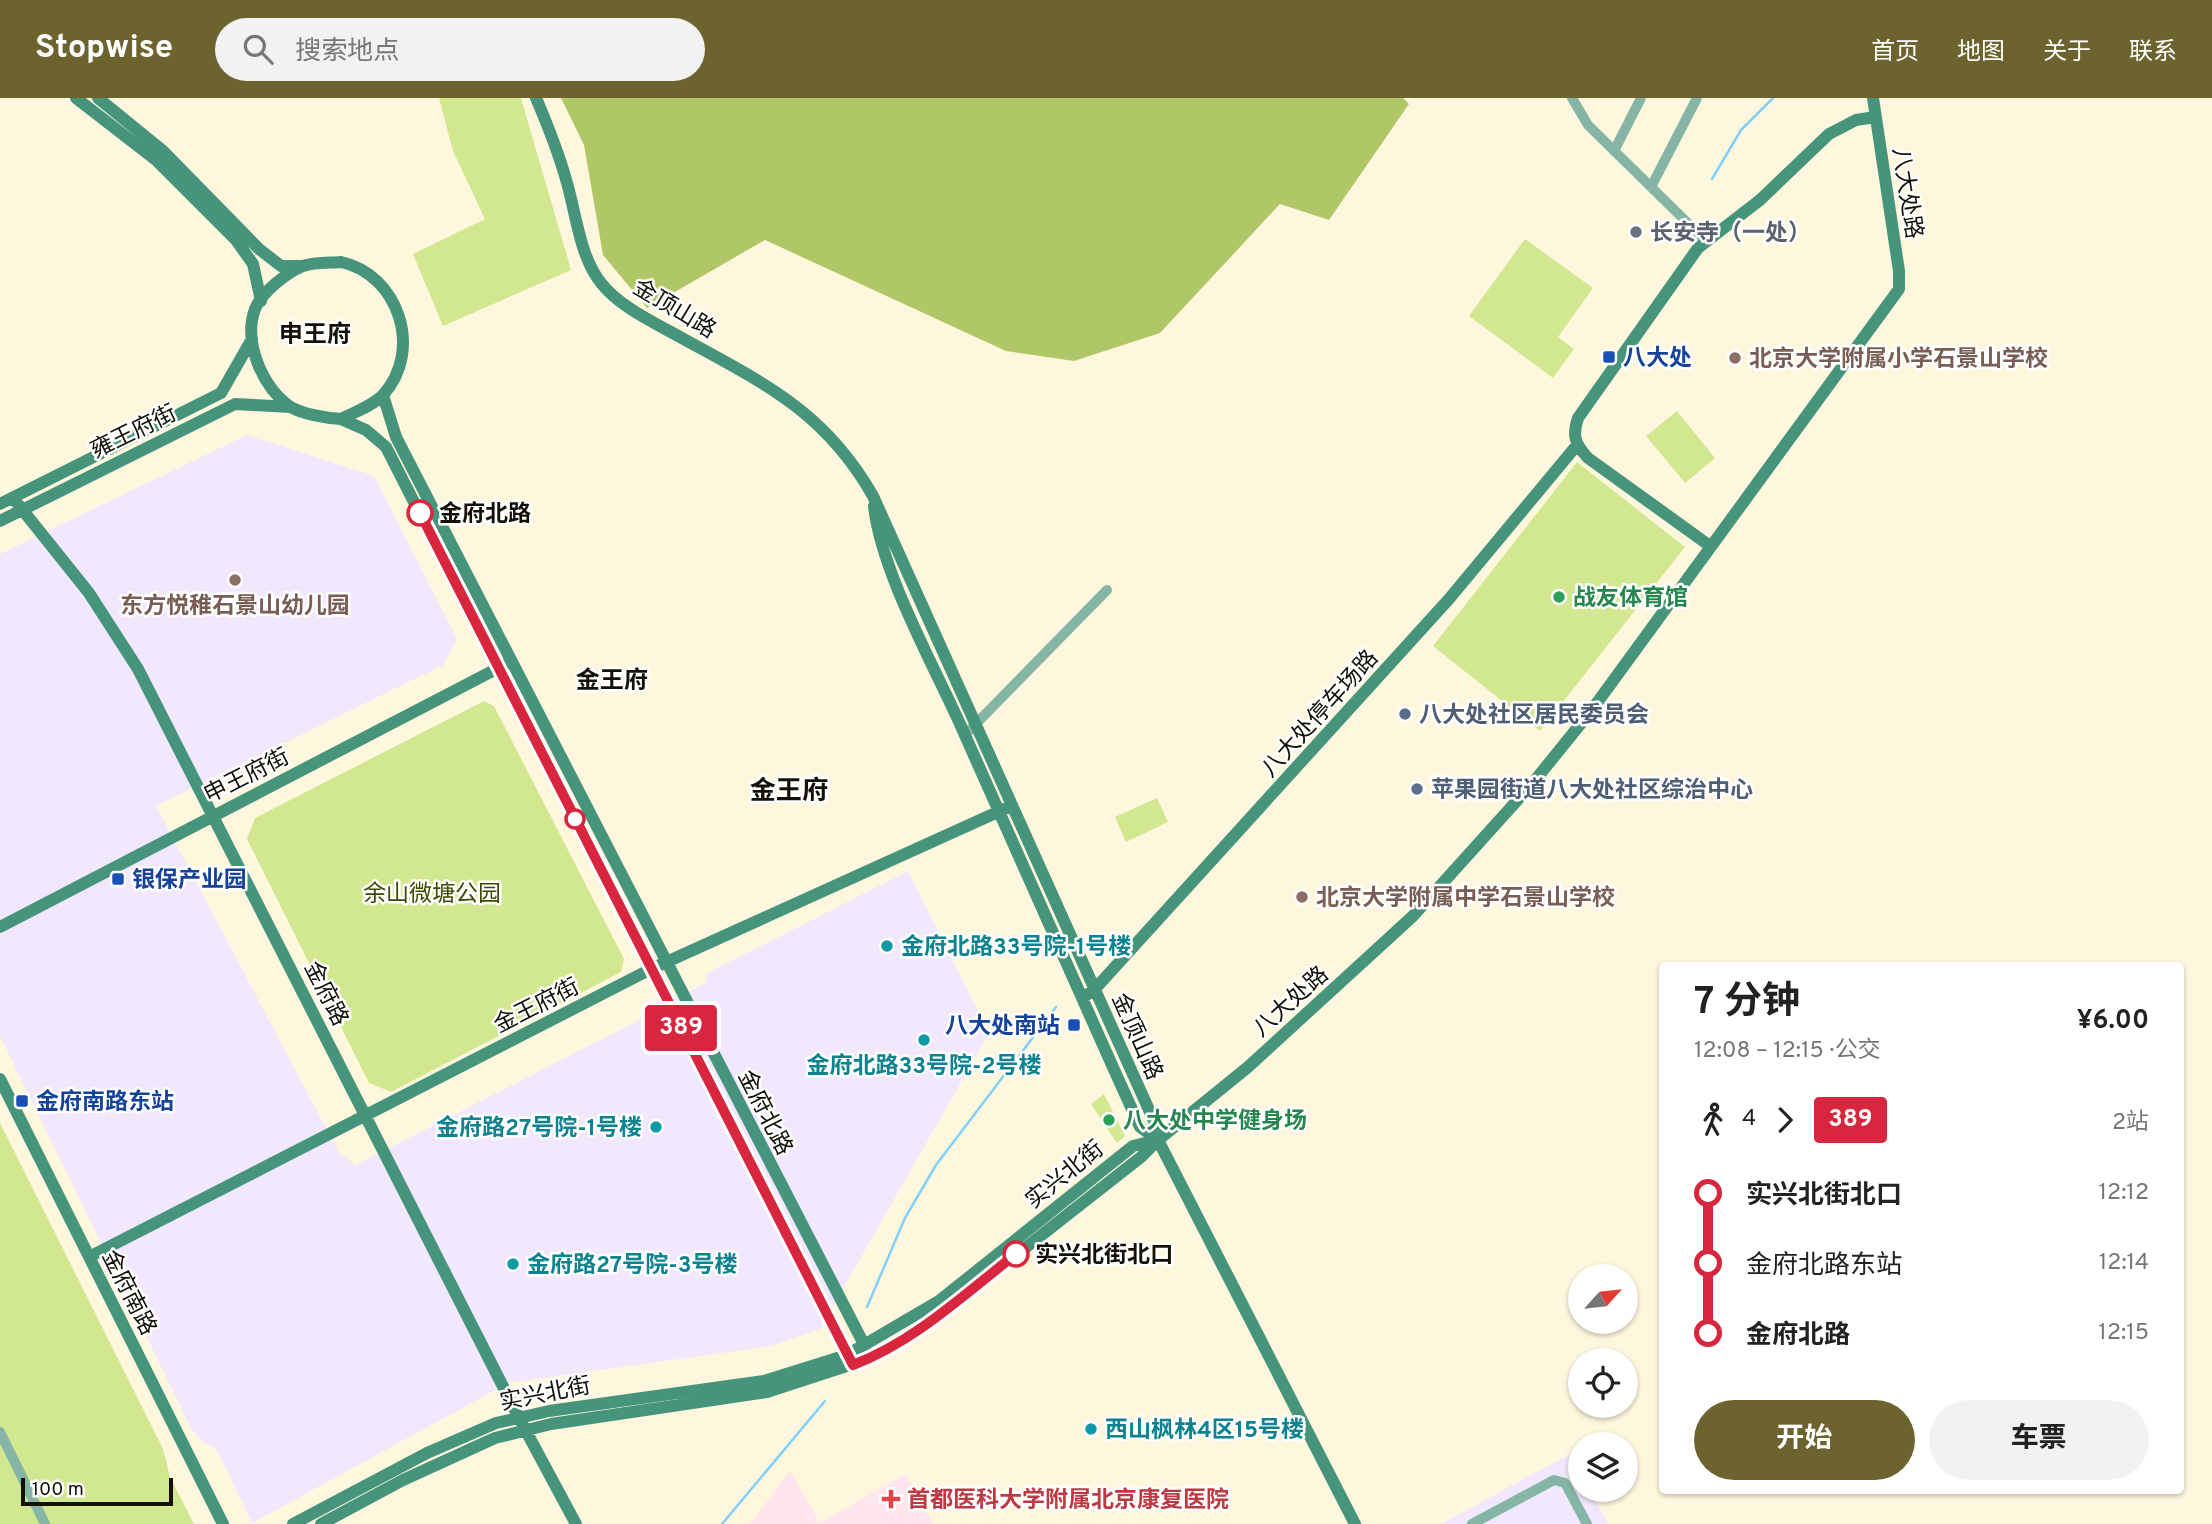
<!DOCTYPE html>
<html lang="zh">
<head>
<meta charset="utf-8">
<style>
	body { margin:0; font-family:Overpass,"Noto Sans SC",sans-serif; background:#f2f2f2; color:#222; height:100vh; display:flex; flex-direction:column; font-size:26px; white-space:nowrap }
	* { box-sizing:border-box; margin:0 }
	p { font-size:23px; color:#767676 }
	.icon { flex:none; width:38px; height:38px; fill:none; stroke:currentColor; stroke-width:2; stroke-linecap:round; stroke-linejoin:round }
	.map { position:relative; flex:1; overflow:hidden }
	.panel { position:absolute; left:1659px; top:864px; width:525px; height:532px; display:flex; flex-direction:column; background:#fff; border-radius:7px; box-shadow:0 2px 5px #0004 }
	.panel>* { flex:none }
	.badge { padding:0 14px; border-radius:5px; font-size:24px; line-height:46px }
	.needle { width:46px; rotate:63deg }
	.controls { position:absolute; left:1568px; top:1166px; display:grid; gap:14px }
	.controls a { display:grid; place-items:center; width:70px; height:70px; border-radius:50%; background:#fff; box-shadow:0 2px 5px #0004; font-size:35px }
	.scale { position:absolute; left:21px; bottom:18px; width:152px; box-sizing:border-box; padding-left:7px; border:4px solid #131006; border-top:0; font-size:19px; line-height:24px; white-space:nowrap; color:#131006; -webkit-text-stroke:5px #fff; paint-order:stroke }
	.map>.badge { position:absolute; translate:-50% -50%; box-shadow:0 0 0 4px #fff }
	.legs { display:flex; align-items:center; gap:10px; height:77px; padding:0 35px; font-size:23px }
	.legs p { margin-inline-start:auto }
	.head { display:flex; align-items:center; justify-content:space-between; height:119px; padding:0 35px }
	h1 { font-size:38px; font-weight:700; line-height:52px }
	.cta { display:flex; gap:14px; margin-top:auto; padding:14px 35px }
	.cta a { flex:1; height:80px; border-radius:42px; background:#6d632f; color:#fff; font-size:28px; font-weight:700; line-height:80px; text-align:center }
	.cta a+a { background:#f2f2f2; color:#222 }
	ul { padding:0 35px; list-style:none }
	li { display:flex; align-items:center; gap:24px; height:70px; font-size:26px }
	li i { display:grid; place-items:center; width:10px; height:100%; margin:0 9px; background:currentColor }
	li i::after { content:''; width:18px; height:18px; margin:-9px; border:5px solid; border-radius:50%; background:#fff }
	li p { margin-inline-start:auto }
	li:first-child i { background:linear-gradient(#0000 50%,currentColor 0) }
	li:last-child i { background:linear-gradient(currentColor 50%,#0000 0) }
	header { display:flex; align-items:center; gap:42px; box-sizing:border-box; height:98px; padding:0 35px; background:#6d632f; color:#fff }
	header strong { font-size:33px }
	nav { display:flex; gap:38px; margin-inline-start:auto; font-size:24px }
	.search { width:490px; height:63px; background:#f2f2f2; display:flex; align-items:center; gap:18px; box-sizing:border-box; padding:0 24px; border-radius:38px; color:#767676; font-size:26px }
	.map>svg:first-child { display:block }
	.commercial { fill:#f2e8fd }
	.medical { fill:#ffe5ed }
	.green { fill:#d1e790 }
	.forest { fill:#b0c768 }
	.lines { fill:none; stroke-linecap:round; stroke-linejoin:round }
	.stream { stroke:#80d0fb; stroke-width:2.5 }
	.street { stroke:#85b5a4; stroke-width:10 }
	.secondary { stroke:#47947d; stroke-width:12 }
	.line-1-casing { stroke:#fff; stroke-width:16 }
	.line-1 { stroke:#d7263d; stroke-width:10 }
	.worship-dot { fill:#6b7280; stroke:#fff; stroke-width:2.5 }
	.transit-dot { fill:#1a4fb4; stroke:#fff; stroke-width:2.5 }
	.education-dot { fill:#8d6e63; stroke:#fff; stroke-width:2.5 }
	.stop-1-dot { fill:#fff; stroke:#d7263d; stroke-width:3.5 }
	.leisure-dot { fill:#2e9e5b; stroke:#fff; stroke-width:2.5 }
	.service-dot { fill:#5c6f8a; stroke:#fff; stroke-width:2.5 }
	.culture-dot { fill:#0f9aa8; stroke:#fff; stroke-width:2.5 }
	.health-dot { fill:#e0444e; stroke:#fff; stroke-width:2.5 }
	.labels { text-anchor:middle; stroke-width:5; stroke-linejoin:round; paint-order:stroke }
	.street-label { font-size:23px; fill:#131006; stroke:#fff }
	.worship-label { font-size:23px; font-weight:bold; fill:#5b616d; stroke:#fff; text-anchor:start }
	.transit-label { font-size:23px; font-weight:bold; fill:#164399; stroke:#fff; text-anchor:start }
	.education-label { font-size:23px; font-weight:bold; fill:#785e54; stroke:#fff; text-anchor:start }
	.stop-label { font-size:23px; font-weight:bold; fill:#131006; stroke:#fff; text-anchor:start }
	.leisure-label { font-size:23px; font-weight:bold; fill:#27864d; stroke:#fff; text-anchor:start }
	.service-label { font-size:23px; font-weight:bold; fill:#4e5e75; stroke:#fff; text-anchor:start }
	.park-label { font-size:23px; fill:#3c4900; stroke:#fff }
	.culture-label { font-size:23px; font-weight:bold; fill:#0d838f; stroke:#fff; text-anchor:start }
	.health-label { font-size:23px; font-weight:bold; fill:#be3a42; stroke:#fff; text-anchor:start }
	.neighbourhood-label { font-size:24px; font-weight:bold; fill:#131006; stroke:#fff }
	.quarter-label { font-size:26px; font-weight:bold; fill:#131006; stroke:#fff }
</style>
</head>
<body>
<header>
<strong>Stopwise</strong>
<div class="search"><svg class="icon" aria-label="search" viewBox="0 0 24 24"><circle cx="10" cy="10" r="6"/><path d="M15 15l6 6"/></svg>搜索地点</div>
<nav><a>首页</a><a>地图</a><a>关于</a><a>联系</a></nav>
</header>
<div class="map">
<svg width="2212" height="1426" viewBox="0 0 2212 1426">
	<rect width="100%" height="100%" fill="#fef7de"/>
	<!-- commercial -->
	<path class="commercial" d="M247 337 374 378 457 541 443 567 156 708 339 1055 356 1067 626 929 708 883 706 876 908 773 989 935 820 1231 772 1248 508 1285 252 1425 222 1362 214 1349 203 1344 192 1332 0 938V456Z
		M1570 1356 1580 1375V1391H1589L1608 1426H1441Z"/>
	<!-- medical -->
	<path class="medical" d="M790 1373 820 1425 906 1376 933 1426H750Z"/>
	<!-- green -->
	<path class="green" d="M439 0H521L571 172 443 228 413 156 485 121 453 53Z
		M1525 141 1593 190 1558 239 1574 251 1553 280 1469 218Z
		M1677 313 1715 360 1685 385 1646 338Z
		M1577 364 1685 449 1540 633 1433 548Z
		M484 603 494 608 624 861 621 874 391 994 369 985 247 741 255 720Z
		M1157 700 1168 724 1126 744 1115 719Z
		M1104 996 1125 1038 1117 1045 1091 1006Z
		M0 1025 163 1351 170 1379 194 1426H0Z"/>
	<!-- forest -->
	<path class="forest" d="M561 0H1403L1409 6 1329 122 1280 106 1160 235 1074 263 1006 253 765 142 647 210 603 157 584 47Z"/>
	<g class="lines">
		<!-- stream -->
		<path class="stream" d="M1712 81 1741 32 1773 0
			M867 1209 905 1120 936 1067 1056 909
			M722 1426 825 1303"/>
		<!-- street -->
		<path class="street" d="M1572 0 1588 27 1706 143
			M1614 53 1641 0
			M1651 89 1697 0
			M965 637 1107 492
			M0 1334 45 1426
			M1472 1426 1554 1382 1565 1385 1587 1426"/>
		<!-- secondary -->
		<path class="secondary" d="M76 0 156 62 236 142 253 166 261 203
			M98 0 163 53 259 151 281 168H303
			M536 0C548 28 559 56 567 85 576 116 580 159 601 185 620 209 653 224 680 239 763 285 824 312 873 398L1154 1023 1158 1042 1355 1426
			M341 164C398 176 424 252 383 297 372 308 355 314 341 321 326 320 301 316 289 308 262 288 243 244 255 211 262 194 286 175 303 168 314 164 329 165 341 164Z
			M383 297 396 339 871 1260
			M341 321 366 332 386 349 853 1267
			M13 400 89 495 138 571 519 1320 576 1426
			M0 406 221 295 252 241
			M874 408C881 473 932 564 960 626 1020 760 1079 895 1140 1029L1158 1042
			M0 423 235 306 291 309
			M1710 448 1588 360C1575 346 1572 338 1578 320L1698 150 1760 102 1829 36 1856 22 1875 19
			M0 829 506 566
			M1082 900 1094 892 1449 501 1577 347
			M0 981 223 1426
			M89 1159 651 871 1011 708
			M293 1426 427 1355 496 1325 549 1313 764 1283 847 1257 939 1203 1133 1048 1157 1042
			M321 1426 403 1382 495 1340 551 1326 767 1294 871 1260 946 1212 1141 1059 1158 1042 1248 969 1413 818 1532 686 1591 613 1899 191V173L1873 0"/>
	</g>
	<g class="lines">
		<defs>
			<path id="line-1" d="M420 415 853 1267C914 1244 965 1196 1016 1156"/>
		</defs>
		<!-- line-1 casing -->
		<use href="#line-1" class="line-1-casing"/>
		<!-- line-1 -->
		<use href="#line-1" class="line-1"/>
	</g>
	<!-- markers -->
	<circle class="worship-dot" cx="1636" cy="134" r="7"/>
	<g class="transit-dot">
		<rect x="1602" y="252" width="14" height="14" rx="3.5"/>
		<rect x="111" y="774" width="14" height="14" rx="3.5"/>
		<rect x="1067" y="920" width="14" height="14" rx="3.5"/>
		<rect x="15" y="996" width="14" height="14" rx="3.5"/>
	</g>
	<g class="education-dot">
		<circle cx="1735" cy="260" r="7"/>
		<circle cx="235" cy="482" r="7"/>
		<circle cx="1302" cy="799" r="7"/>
	</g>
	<g class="stop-1-dot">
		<circle cx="420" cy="415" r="12"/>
		<circle cx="575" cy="721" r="9"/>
		<circle cx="1016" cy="1156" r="12"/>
	</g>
	<g class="leisure-dot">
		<circle cx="1559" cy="499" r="7"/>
		<circle cx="1109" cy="1022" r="7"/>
	</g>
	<g class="service-dot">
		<circle cx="1405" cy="616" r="7"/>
		<circle cx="1417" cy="691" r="7"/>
	</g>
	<g class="culture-dot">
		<circle cx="887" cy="848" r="7"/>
		<circle cx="924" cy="942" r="7"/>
		<circle cx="656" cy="1029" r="7"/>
		<circle cx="513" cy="1166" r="7"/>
		<circle cx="1091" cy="1331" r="7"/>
	</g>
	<path class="health-dot" d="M887.5 1390.5h7v7h7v7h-7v7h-7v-7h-7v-7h7z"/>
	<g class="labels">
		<!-- street labels -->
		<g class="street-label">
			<text transform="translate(1908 95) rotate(81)" y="8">八大处路</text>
			<text transform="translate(675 210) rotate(31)" y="8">金顶山路</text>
			<text transform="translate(133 333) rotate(-26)" y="8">雍王府街</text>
			<text transform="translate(1319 615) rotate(-48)" y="8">八大处停车场路</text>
			<text transform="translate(246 677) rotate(-27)" y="8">申王府街</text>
			<text transform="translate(327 895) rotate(63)" y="8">金府路</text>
			<text transform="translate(1290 903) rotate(-42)" y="8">八大处路</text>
			<text transform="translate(536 907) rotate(-27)" y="8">金王府街</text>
			<text transform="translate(1138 938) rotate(66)" y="8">金顶山路</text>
			<text transform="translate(766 1014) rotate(63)" y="8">金府北路</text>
			<text transform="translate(1064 1076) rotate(-39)" y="8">实兴北街</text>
			<text transform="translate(130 1194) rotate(63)" y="8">金府南路</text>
			<text transform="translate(545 1295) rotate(-11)" y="8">实兴北街</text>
		</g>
		<!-- worship labels -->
		<g class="worship-label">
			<text x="1650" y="142">长安寺（一处）</text>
		</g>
		<!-- transit labels -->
		<g class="transit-label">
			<text x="1623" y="267">八大处</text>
			<text x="132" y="789">银保产业园</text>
			<text x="1060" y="935" text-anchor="end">八大处南站</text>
			<text x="36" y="1011">金府南路东站</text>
		</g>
		<!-- education labels -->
		<g class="education-label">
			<text x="1749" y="268">北京大学附属小学石景山学校</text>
			<text x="235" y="515" text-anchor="middle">东方悦稚石景山幼儿园</text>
			<text x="1316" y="807">北京大学附属中学石景山学校</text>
		</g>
		<!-- stop labels -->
		<g class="stop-label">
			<text x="439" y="423">金府北路</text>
			<text x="1035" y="1164">实兴北街北口</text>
		</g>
		<!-- leisure labels -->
		<g class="leisure-label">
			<text x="1573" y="507">战友体育馆</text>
			<text x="1123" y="1030">八大处中学健身场</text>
		</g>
		<!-- service labels -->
		<g class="service-label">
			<text x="1419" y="624">八大处社区居民委员会</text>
			<text x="1431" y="699">苹果园街道八大处社区综治中心</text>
		</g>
		<!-- park labels -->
		<g class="park-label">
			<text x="432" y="803">余山微塘公园</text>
		</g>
		<!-- culture labels -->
		<g class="culture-label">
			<text x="901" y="856">金府北路33号院-1号楼</text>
			<text x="924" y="975" text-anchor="middle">金府北路33号院-2号楼</text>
			<text x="642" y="1037" text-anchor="end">金府路27号院-1号楼</text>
			<text x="527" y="1174">金府路27号院-3号楼</text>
			<text x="1105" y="1339">西山枫林4区15号楼</text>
		</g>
		<!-- health labels -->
		<g class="health-label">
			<text x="907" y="1409">首都医科大学附属北京康复医院</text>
		</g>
		<!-- neighbourhood labels -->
		<g class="neighbourhood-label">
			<text x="315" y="244">申王府</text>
			<text x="612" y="590">金王府</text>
		</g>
		<!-- quarter labels -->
		<g class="quarter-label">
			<text x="789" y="701">金王府</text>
		</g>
	</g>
</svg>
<div class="controls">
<a><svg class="needle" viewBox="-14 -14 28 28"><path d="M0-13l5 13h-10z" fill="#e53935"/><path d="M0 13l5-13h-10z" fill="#767676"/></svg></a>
<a><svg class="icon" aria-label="locate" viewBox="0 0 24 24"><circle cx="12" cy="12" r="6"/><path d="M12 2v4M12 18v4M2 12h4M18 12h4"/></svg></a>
<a><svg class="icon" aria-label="layers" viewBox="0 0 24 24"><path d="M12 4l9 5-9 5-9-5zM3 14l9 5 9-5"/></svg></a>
</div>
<div class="scale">100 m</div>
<b class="badge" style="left:681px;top:930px;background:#d7263d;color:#fff">389</b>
<section class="panel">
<div class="head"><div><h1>7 分钟</h1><p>12:08 – 12:15 · 公交</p></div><b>¥6.00</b></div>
<div class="legs"><svg class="icon" aria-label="walk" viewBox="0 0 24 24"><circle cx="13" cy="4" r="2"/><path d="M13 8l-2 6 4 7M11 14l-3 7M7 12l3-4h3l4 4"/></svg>4<svg class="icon" aria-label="forward" viewBox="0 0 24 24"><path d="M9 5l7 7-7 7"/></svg><b class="badge" style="background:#d7263d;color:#fff">389</b><p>2站</p></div>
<ul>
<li><i style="color:#d7263d"></i><b>实兴北街北口</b><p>12:12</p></li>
<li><i style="color:#d7263d"></i><span>金府北路东站</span><p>12:14</p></li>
<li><i style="color:#d7263d"></i><b>金府北路</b><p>12:15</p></li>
</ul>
<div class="cta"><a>开始</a><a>车票</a></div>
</section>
</div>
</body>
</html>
